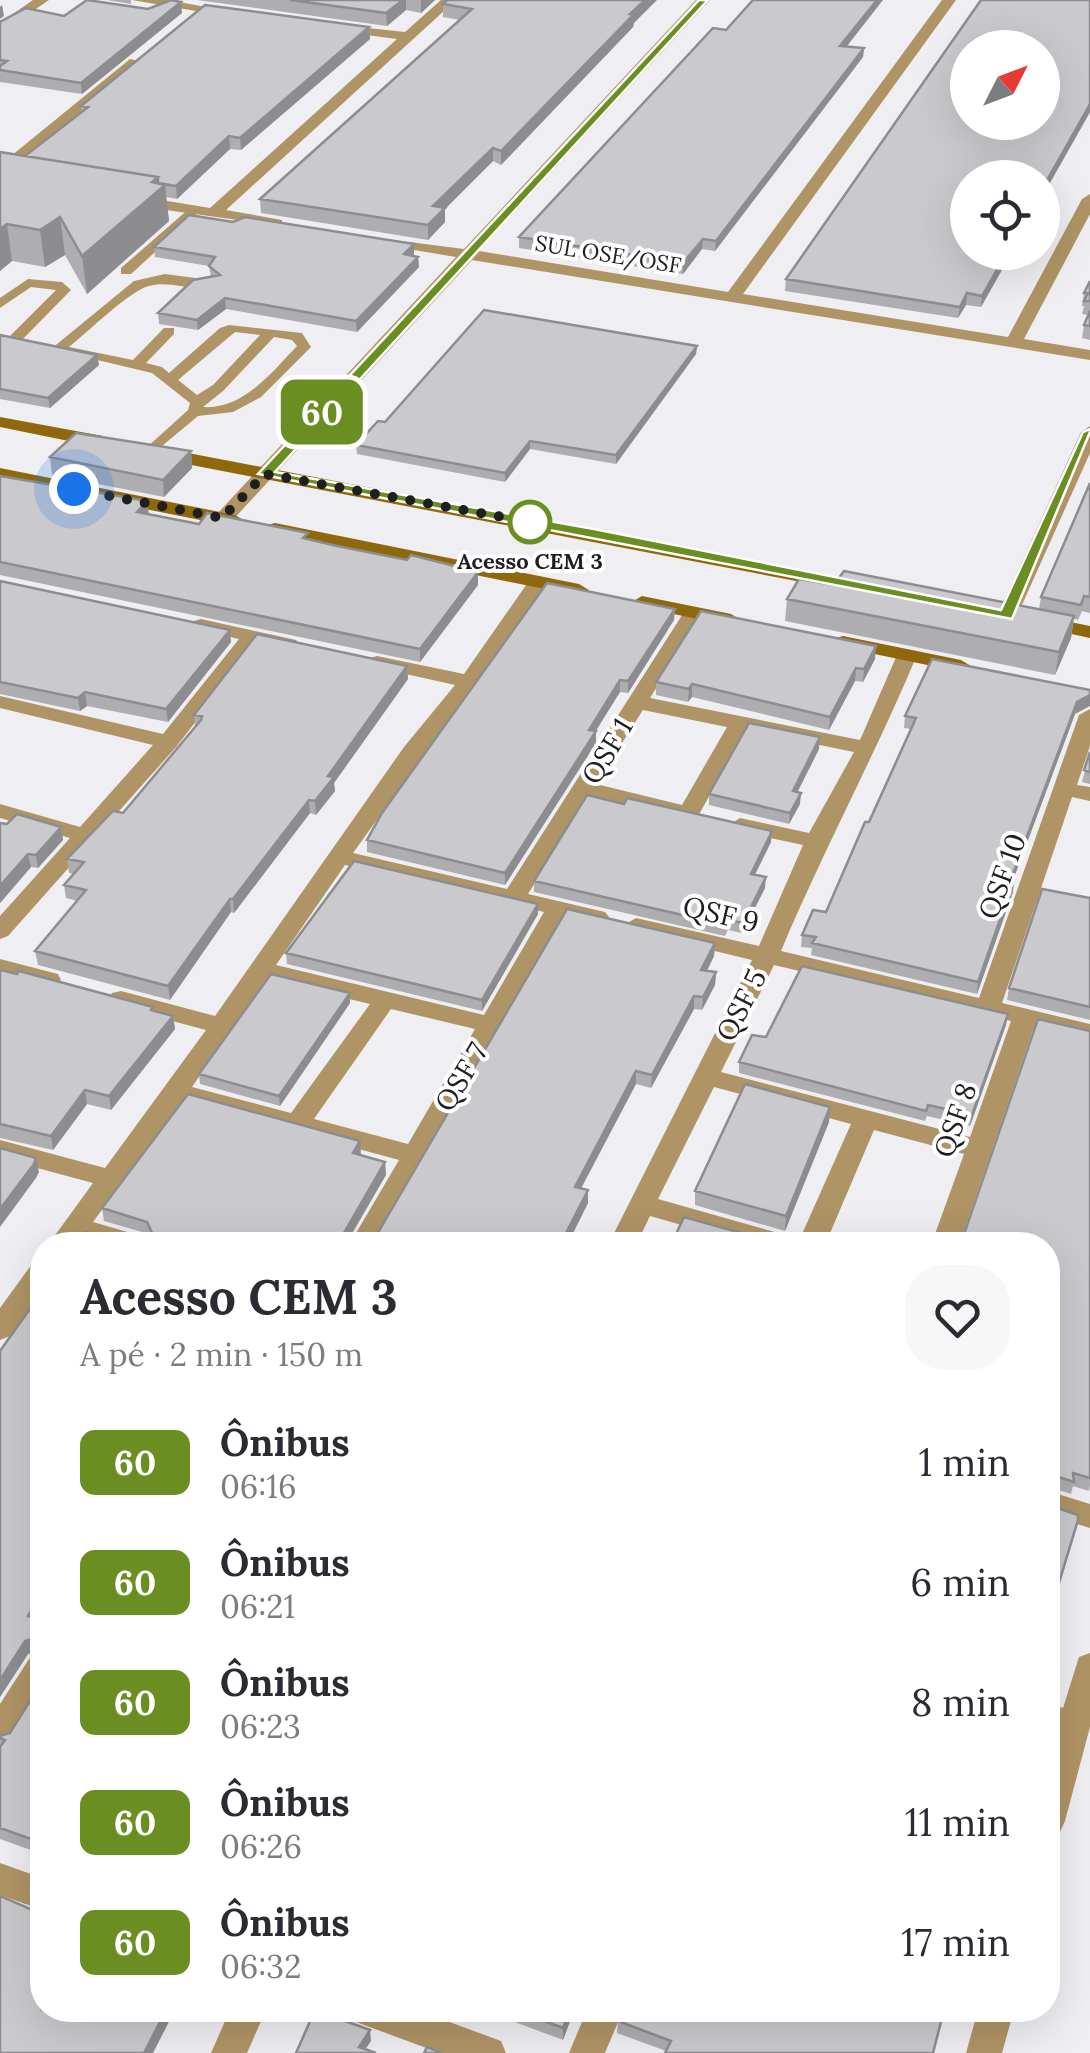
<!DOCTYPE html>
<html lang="pt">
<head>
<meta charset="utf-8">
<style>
	body { margin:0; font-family:Lora,serif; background:#f7f7f7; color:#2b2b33; height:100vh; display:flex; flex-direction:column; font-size:38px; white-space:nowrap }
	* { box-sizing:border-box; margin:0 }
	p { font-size:32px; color:#7c7c81 }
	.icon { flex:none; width:55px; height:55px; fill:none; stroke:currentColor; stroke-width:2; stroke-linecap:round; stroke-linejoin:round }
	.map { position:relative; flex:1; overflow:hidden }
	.details { position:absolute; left:30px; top:1232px; width:1030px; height:790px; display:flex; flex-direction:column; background:#fff; border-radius:40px; box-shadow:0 10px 40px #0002 }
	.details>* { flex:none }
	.badge { padding:0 20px; border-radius:15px; font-size:35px; line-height:65px }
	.needle { width:65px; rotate:48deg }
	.controls { position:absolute; left:950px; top:30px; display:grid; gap:20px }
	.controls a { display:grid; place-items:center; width:110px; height:110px; border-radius:50%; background:#fff; box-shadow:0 10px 40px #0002; font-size:50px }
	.you { position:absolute; width:50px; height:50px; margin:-25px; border:8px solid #fff; border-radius:50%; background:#1a73e8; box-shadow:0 0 0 15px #1a73e833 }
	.map>.badge { position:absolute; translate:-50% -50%; box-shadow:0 0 0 5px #fff }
	.round { display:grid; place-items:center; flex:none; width:105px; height:105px; border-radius:40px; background:#f7f7f7 }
	.head { display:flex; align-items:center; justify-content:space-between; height:170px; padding:0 50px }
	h1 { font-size:48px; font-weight:700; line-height:75px }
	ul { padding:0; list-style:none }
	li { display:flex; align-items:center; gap:30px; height:120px; padding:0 50px }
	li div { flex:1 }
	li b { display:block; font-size:38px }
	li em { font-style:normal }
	li .badge { min-width:110px; font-weight:700; text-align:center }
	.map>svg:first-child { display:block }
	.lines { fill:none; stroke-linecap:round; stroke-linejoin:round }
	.lane { fill:#af9465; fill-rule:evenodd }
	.street { fill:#af9465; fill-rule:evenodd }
	.secondary { fill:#8e680d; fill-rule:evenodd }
	.wall { fill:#aeadb0 }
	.shaded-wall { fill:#8d8d90 }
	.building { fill:#cac9cd; stroke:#8d8d90; stroke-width:2.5; fill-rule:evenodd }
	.line { fill:#6b8e23; stroke:#fff; stroke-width:2.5 }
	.walk { stroke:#1f1f21; stroke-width:10; stroke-dasharray:0 18 }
	.stop-dot { fill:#fff; stroke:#6b8e23; stroke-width:5 }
	.labels { text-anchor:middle; stroke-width:8; stroke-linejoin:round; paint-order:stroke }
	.far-street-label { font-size:22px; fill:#1f1f21; stroke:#fff }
	.far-stop-label { font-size:22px; font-weight:bold; fill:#1f1f21; stroke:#fff }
	.street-label { font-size:28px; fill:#1f1f21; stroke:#fff }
</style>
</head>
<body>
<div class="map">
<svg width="1090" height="2053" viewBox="0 0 1090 2053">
	<rect width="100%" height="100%" fill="#efeff3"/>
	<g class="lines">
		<!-- lane -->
		<path class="lane" d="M191 207 201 210 131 274H121V268Z
			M165 274 211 280 218 284C201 295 170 279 149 286 129 291 87 333 69 347L133 360 164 328H174V334L146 363 162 367 169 373 220 328 229 325 302 333 311 347 261 397 233 412 198 416 150 456 145 455V449L188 410 190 403 152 373 51 349 134 281ZM235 332 260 335 213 385 197 395 178 380ZM274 337 292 340 297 346C272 372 243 410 203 407L223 391Z
			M28 279 62 282 71 290 18 344H8V338L56 290 31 287 0 308V298Z"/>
		<!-- street -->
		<path class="street" d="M33 0H49L0 33V23Z
			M132 0H168L238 13 231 17Z
			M441 0H456L226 210 282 220V226L137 206 129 201 137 196 210 208 397 39 335 31 328 27 330 24 405 32Z
			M696 0H710L479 251 728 292 942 0H956L743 294 1008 337 1082 199 1090 194V214L1024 339 1090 350V360L472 260 230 523H216V515L456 257 378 244V238L464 249Z
			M130 59 142 62 0 178V165Z
			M1090 426V453L1017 616 1014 620H1000L997 616 1081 432Z
			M538 576 548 582 353 853 507 889 686 609H700L703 613 650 698 860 740 897 655 907 649 917 655C875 755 823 851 781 951L979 998 1079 715 1090 709V746L1077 785 1090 787V801L1072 797 1002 1003 1090 1024V1040L1034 1027 959 1245H931L964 1154 874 1130 825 1245H752L650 1216 636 1245H608L752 960 628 930 624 925 636 918 759 946 803 845 732 830 729 825 740 818 809 833 854 752 746 730 697 818 689 820 589 796 528 894 605 912 609 917 597 924 565 917 377 1245H349L399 1160 182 1101 93 1222 148 1238 152 1245H104L81 1239 77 1245H48L93 1183 0 1158V1140L105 1168 206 1030 112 1005 109 999 112 993 121 991 215 1016 404 747 455 685 370 666 367 662 370 658 377 656 464 674 531 578ZM643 710 727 727 682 805 596 784ZM345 865 544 912 484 1015 276 965ZM774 965 1011 1021 970 1137 721 1072ZM267 979 370 1004 291 1113 192 1087ZM391 1009 475 1029 408 1144 314 1119ZM714 1087 851 1124 798 1243 796 1238 658 1199Z
			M201 619 296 640 299 644 289 650 257 643 176 747 8 936 0 939V916L70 838 0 818V804L80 827 153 745 0 708V696L163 734 239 639 194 629 191 625 194 621Z
			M0 959 58 974 61 980 49 988 0 975Z
			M42 1261V1291L10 1336 0 1340V1308L32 1264Z
			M1048 1491 1090 1504V1528L1048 1515Z
			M42 1652V1693L12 1742 0 1746V1704L31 1656Z
			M1090 1653V1727L1065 1821 1060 1832 1048 1836V1762L1055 1734 1048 1731V1703L1063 1708 1079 1657Z
			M0 1863 42 1878V1910L0 1895Z
			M230 2010H266L247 2053H211Z
			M351 2010H417L501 2041 506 2053H440L356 2022Z
			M587 2010H623L605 2053H569Z
			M978 2010H1014L1002 2053H966Z"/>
		<!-- secondary -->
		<path class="secondary" d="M0 417 103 436 112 442 103 448 0 427Z
			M162 448 869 583 879 589 869 595 155 458 153 454Z
			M0 468 235 515 245 521 235 527 0 480Z
			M275 523 579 584 589 590 579 596 268 533V525Z
			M642 596 731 614 741 620 731 626 635 606 632 602Z
			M1041 616 1090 626V638L1034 626 1031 622Z
			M843 636 961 660 971 666 961 672 836 646 833 642 836 638Z"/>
	</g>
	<!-- wall -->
	<path class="wall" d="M107 0H131V4Z
		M197 0H435L421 13 406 10 387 26Z
		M1090 0V112L1042 197 968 252H1012L981 307 966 305 958 318 785 291 786 279Z
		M443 4 634 23 633 27 501 165 493 161 445 209V222L428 240 261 213 260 199 460 20 443 17Z
		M182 13 82 94 0 82V22L64 16Z
		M369 27 370 39 241 150 230 149 177 199 166 197 169 221 87 294 65 255 45 267 12 261 0 271V152L25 156 81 112V106Z
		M847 47 864 48 863 57 715 251 702 249 683 274 519 248V237Z
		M233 222 414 244V254L413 256 418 257 419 267 357 332 226 309 198 330 159 324 158 313 211 277 209 266 155 257 154 247Z
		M1090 281V340L1082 338 1084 325 1088 315 1082 314 1084 306H1082L1084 293Z
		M0 335 97 355 99 365 50 408 0 399Z
		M697 346 696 354 616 464 530 449 505 482 357 454 356 445 385 422Z
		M191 451 192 468 164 497 52 475 50 457Z
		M0 476 148 514 199 524 308 539 478 585 420 662 0 575Z
		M1090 483V613L1082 611 1078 620 1074 619 1071 638 1055 675 785 621 787 599 834 585 1039 609 1041 597Z
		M0 581 231 642 168 722 87 706 80 711 0 694Z
		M675 609 674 620 628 693 620 692 595 731 596 743 505 885 367 852V840Z
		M875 659 863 682 855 681 829 730 692 697 688 702 656 695V682Z
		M407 666 408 679 334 783 335 791 316 815 310 813 234 913 231 912 170 1000 38 965 35 951 77 901 66 898 64 885 74 874 69 873 67 859 123 813 195 726 194 715Z
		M1075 714 1013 880V892L977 994 811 955 812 948 801 947 802 935 826 912 911 729 904 728 905 716Z
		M819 749 797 792 800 804 789 824 709 805V794Z
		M1090 752V784L1082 782Z
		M0 823 7 824 61 827 63 840 38 868 31 867 0 903Z
		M771 842 755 875 765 888 742 933 728 930 725 936 534 892V881Z
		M1090 898V1020L1007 1000 1009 988Z
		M538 914 482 1011 287 964 286 953Z
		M715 943 714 956 707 971 716 972 715 985 702 1010 694 1009 651 1088 636 1084 580 1188 588 1190V1203L567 1245H76L102 1236 149 1234 104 1221 102 1208 361 1154 360 1155 385 1162 386 1175 352 1234 376 1236Z
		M0 970 173 1016 175 1029 111 1110 87 1104 53 1150 0 1138Z
		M350 1003 280 1106 200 1084 199 1074Z
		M1006 1025 970 1126 927 1116 925 1121 739 1073V1062L766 1037Z
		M1090 1031V1485L1089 1491 1073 1486 1071 1494 1049 1487 964 1234Z
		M829 1122 785 1231 695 1205V1191Z
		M0 1351 42 1610 37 1619 39 1628 42 1629V1854L0 1839V1736L10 1733 42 1682V1650L28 1654 0 1697Z
		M483 2010H585L579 2019 572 2016 563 2040Z
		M945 2010 666 2051 617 2033 618 2021Z"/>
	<!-- shaded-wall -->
	<path class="shaded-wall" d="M403 0H406V10L387 26 386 13Z
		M421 0H435L421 13Z
		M645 0H657L634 23 633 27 501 165V151Z
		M877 0H883L840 55V46Z
		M181 2 182 13 82 94 81 83Z
		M2 5 4 16 0 19V7Z
		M369 27 370 39 241 150 240 138Z
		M864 48 863 57 715 251 716 241Z
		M1090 104V112L1042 197V189Z
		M229 136 230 149 177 199 176 186Z
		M493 148V161L445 209V222L428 240V225L433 206Z
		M158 177 165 185 169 221 87 294 82 256Z
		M60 217 65 255 45 267 40 230Z
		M7 224 12 261 0 271V229Z
		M703 239 702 249 683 274V263Z
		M414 244V254L404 265V254Z
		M1007 252H1012L981 307 982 296Z
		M418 257 419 267 357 332 356 321Z
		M967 293 966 305 958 318 960 307Z
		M225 298 226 309 198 330 197 320Z
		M697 346 696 354 616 464V455Z
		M97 355 99 365 50 408 48 398Z
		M530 441V449L505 482V473Z
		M191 451 192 468 164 497 163 480Z
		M147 501 149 514 137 512Z
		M478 572V585L420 662V649Z
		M675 609 674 620 628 693V681Z
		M1074 616 1071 638 1055 675 1059 652Z
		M230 630 231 642 168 722 166 709Z
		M876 646 875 659 863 682 864 669Z
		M407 666 408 679 334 783 335 791 316 815 315 801 328 776Z
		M856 668 855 681 829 730 830 717Z
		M620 680V692L589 742V730Z
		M692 684V697L688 702 689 689Z
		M85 692 87 706 80 711 78 698Z
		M1090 695V706L1075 714 1009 891 1011 879 1077 702Z
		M596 731V743L505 885V873Z
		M820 737 819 749 792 803 793 791Z
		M801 793 800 804 789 824 790 813Z
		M309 800 310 813 234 913 233 899Z
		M61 827 63 840 38 868 36 855Z
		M772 831 771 842 750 884 751 874Z
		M28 854 31 867 0 903V886Z
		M766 877 765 888 742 933 743 923Z
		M1014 880 1013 892 977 994 978 982Z
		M230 899 231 912 170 1000 168 986Z
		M538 904V914L482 1011V1000Z
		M715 943 714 956 701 982V970Z
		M716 972 715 985 702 1010 703 997Z
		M350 993V1003L280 1106 279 1096Z
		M694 996V1009L651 1088 652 1075Z
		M1008 1014 1006 1025 970 1126 972 1115Z
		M173 1016 175 1029 111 1110 109 1096Z
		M636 1071V1084L575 1200V1187Z
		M85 1090 87 1104 53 1150 51 1136Z
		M830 1107 829 1122 785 1231 786 1216Z
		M360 1141 361 1154 354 1166 353 1153Z
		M36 1158 39 1172 36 1178 0 1227V1209Z
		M385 1162 386 1175 345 1245 344 1233Z
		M588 1190V1203L567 1245H560Z
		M1078 1520 1075 1532 1048 1623V1619Z
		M42 1592V1610L37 1619 41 1636 42 1649 28 1654 0 1697V1680L25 1641 28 1616Z
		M166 2010H175L153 2053H144Z
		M570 2010H572V2016L563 2040V2028Z
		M370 2030 371 2041 363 2053 359 2047Z"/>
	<!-- building -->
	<path class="building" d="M87 0 148 9 171 0 181 2 81 83 0 70V66L7 61 0 60V22L26 8 64 16Z
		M290 0H403L386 13Z
		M447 0H645L630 14H634L501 151 493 148 433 206 445 208 428 225 260 199 472 9 443 4Z
		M753 0H877L840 46 864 48 716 241 703 239 683 263 519 237 713 28 726 30Z
		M981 0H1090V104L1042 189V178H968V252H1007L982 296 967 293 960 307 786 279ZM968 48H1042V122H968Z
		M205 5 369 27 240 138 229 136 176 186 158 183V177L25 156 88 107 81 106Z
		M0 152 158 177 152 182 165 185 82 256 60 217 40 230 7 224 0 229Z
		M189 215 233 222 245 217 414 244 404 254 418 257 356 321 225 298 197 320 158 313 193 280 220 275 209 266 215 257 154 247Z
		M1090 281V301H1084L1088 293H1084Z
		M484 310 697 346 616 455 530 441 505 473 356 445 378 421 385 422Z
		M1090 311V326L1084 325Z
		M0 335 97 355 48 398 0 389Z
		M76 433 191 451 163 480 50 457Z
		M0 476 147 501 137 512 199 524 207 513 308 533 303 538 337 546 407 560 411 555 478 572 420 649 0 562Z
		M1090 483V597L1084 596 1081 605 1041 597Z
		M844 571 1074 616 1059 652 787 599 799 579 834 585Z
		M0 581 230 630 166 709 85 692 78 698 0 682Z
		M547 583 675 609 628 681 620 680 589 730 596 731 505 873 367 840 382 813Z
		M701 611 876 646 864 669 856 668 830 717 692 684 689 689 656 682Z
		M257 634 407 666 328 776 334 777 315 801 309 800 233 899H230L168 986 35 951 86 890 64 885 84 862 67 859 113 811 123 813 201 720 202 716 194 715Z
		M932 659 1090 690V695L1077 702 1011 879 1014 880 978 982 812 943 816 937 802 935 813 910 826 912 865 822H869L916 718 905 716Z
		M749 723 820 737 793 791 801 793 790 813 709 794Z
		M1090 752V772L1084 770Z
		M587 795 624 804 627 798 772 831 751 874 766 877 743 923 729 920 726 925 534 881Z
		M17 814 61 827 36 855 28 854 0 886V823L7 824Z
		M354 861 538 904 482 1000 286 953Z
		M1042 889 1090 898V1007L1009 988Z
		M567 909 715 943 701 970 716 972 703 997 694 996 652 1075 636 1071 575 1187 588 1190 560 1245H291L280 1242 278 1245H76L85 1232 102 1236 153 1235 147 1222 102 1208 188 1094 360 1141 353 1153 385 1162 344 1233 376 1236Z
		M802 966 1008 1014 972 1115 928 1105 926 1111 739 1062 752 1035 766 1037Z
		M0 970 17 974 19 971 153 1007 151 1010 173 1016 109 1096 85 1090 51 1136 0 1124Z
		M271 974 350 993 279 1096 199 1074Z
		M1038 1019 1090 1031V1478L1073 1473 1074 1482 1052 1475 1048 1478V1245H956L959 1236 964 1234Z
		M745 1084 830 1107 786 1216 695 1191Z
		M0 1148 36 1158 34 1164 0 1209Z
		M684 1217 752 1236H778L776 1242 785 1245H671Z
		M42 1292V1592L28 1616 37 1619 32 1626 42 1629V1843L0 1828V1747L5 1740 0 1738V1736L10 1733 42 1682 41 1636 25 1641 0 1680V1351Z
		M1048 1505 1078 1515V1520L1048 1619Z
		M0 1896 42 1914V2010H166L144 2053H0Z
		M315 2010 370 2030 359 2047 376 2053H296Z
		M514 2010H570L563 2028Z
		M621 2010H944L933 2053H665L671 2041 618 2021Z
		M427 2047 442 2053H424Z"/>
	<!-- line -->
	<path class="line" d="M699 0H708L275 472 594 529 1001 610 1083 432 1090 429V432L1012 619 258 474Z"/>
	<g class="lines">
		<!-- walk -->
		<path class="walk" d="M74 489 222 518 265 474 530 522"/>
	</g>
	<!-- markers -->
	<circle class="stop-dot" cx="530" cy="522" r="20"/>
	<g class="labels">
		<!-- far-street labels -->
		<g class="far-street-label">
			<text transform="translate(608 254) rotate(9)" y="8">SUL OSE/OSF</text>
		</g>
		<!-- far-stop labels -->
		<g class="far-stop-label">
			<text x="530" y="569">Acesso CEM 3</text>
		</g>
		<!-- street labels -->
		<g class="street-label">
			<text transform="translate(607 751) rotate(-59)" y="10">QSF 1</text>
			<text transform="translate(1002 876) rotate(-70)" y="10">QSF 10</text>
			<text transform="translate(721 914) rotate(13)" y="10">QSF 9</text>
			<text transform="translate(741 1005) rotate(-63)" y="10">QSF 5</text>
			<text transform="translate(461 1077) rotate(-59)" y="10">QSF 7</text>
			<text transform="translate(955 1120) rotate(-71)" y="10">QSF 8</text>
		</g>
	</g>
</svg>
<div class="controls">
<a><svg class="needle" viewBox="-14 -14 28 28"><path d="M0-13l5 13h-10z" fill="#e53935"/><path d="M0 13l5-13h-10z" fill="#7c7c81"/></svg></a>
<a><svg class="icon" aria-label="locate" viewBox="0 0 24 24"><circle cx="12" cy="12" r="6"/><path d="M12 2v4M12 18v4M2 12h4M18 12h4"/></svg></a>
</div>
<div class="you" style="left:74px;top:489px"></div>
<b class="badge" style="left:322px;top:412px;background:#6b8e23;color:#fff">60</b>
<section class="details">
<div class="head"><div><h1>Acesso CEM 3</h1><p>A pé · 2 min · 150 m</p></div><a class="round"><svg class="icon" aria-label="heart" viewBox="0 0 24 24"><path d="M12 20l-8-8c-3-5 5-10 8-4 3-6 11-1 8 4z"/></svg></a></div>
<ul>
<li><span class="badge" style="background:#6b8e23;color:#fff">60</span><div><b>Ônibus</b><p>06:16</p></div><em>1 min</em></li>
<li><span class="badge" style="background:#6b8e23;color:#fff">60</span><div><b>Ônibus</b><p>06:21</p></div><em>6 min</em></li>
<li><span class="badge" style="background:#6b8e23;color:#fff">60</span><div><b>Ônibus</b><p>06:23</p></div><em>8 min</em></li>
<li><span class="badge" style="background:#6b8e23;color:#fff">60</span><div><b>Ônibus</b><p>06:26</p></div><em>11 min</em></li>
<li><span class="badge" style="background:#6b8e23;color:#fff">60</span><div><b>Ônibus</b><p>06:32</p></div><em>17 min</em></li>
</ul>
</section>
</div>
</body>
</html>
